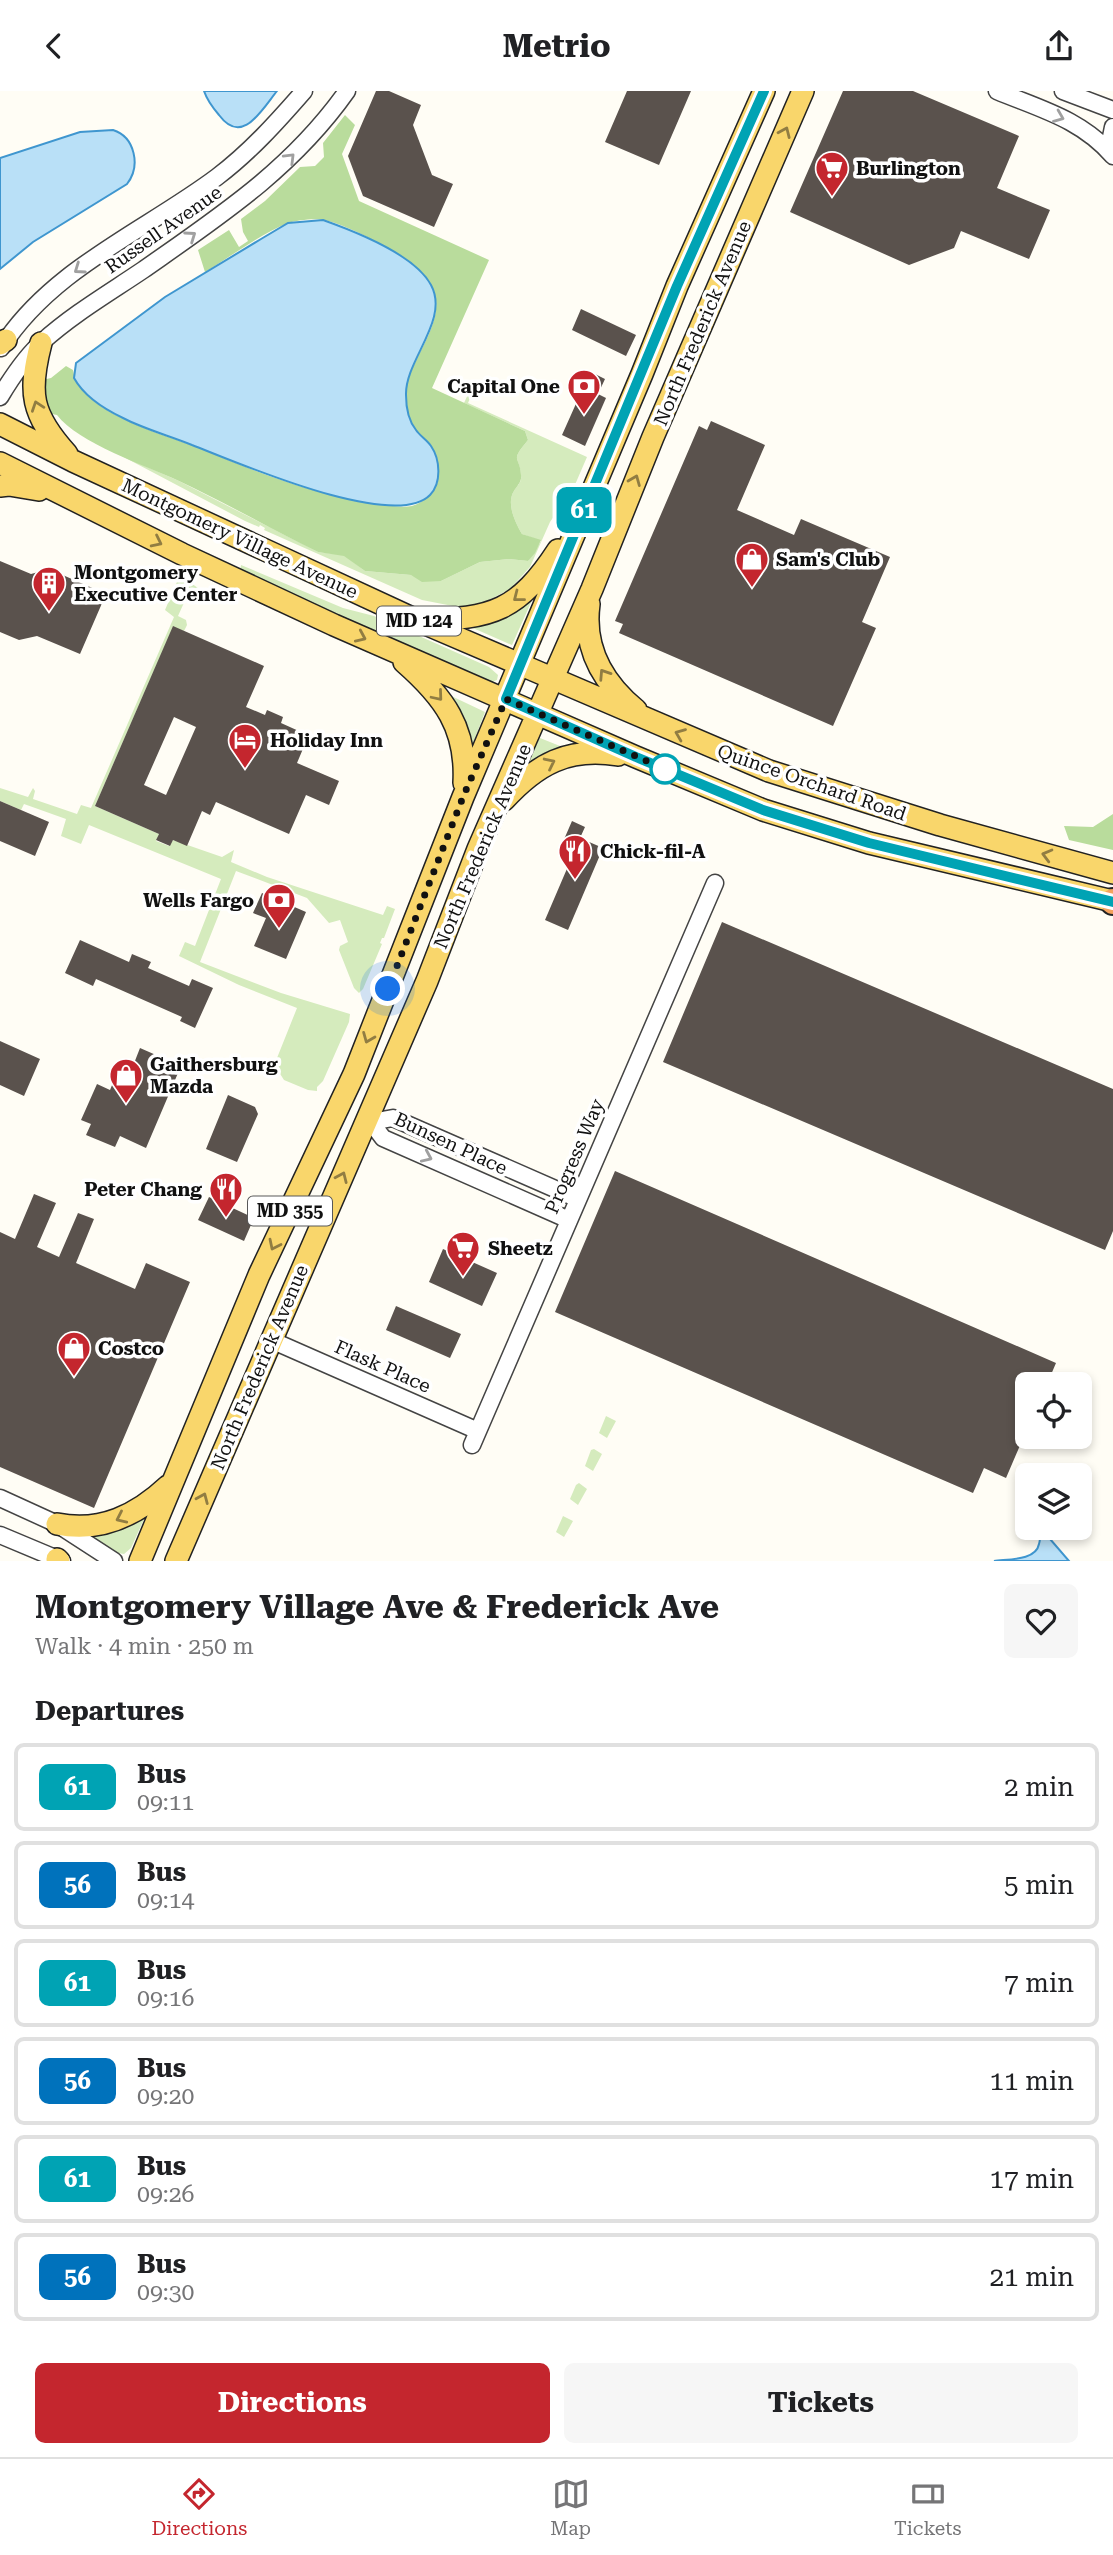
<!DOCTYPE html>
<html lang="en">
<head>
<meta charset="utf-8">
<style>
	body { margin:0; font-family:"Roboto Serif",serif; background:#f6f6f6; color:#202124; height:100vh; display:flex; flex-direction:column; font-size:26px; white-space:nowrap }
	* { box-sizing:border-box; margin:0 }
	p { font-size:23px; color:#757577 }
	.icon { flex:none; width:38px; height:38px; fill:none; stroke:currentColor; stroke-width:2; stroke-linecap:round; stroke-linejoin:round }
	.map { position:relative; height:1470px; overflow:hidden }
	.side { display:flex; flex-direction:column; background:#fff; flex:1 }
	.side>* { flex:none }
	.badge { padding:0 14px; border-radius:10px; font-size:24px; line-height:46px }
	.tools { position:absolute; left:1015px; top:1281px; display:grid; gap:14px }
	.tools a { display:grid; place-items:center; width:77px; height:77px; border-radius:10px; background:#fff; box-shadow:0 4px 10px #0003; font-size:35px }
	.you { position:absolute; width:35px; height:35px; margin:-18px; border:5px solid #fff; border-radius:50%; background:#1a73e8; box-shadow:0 0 0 10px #1a73e833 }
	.map>.badge { position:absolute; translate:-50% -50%; box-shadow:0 0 0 4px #fff }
	h2 { padding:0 35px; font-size:26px; line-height:63px }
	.round { display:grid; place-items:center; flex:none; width:74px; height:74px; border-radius:10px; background:#f6f6f6 }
	.summary { display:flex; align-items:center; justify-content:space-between; height:119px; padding:0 35px }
	h1 { font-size:33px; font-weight:700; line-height:52px }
	.action { display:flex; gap:14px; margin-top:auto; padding:14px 35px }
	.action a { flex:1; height:80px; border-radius:10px; background:#c4262e; color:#fff; font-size:28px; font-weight:700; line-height:80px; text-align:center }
	.action a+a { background:#f6f6f6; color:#202124 }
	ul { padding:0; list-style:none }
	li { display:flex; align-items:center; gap:21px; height:88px; margin:0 14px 10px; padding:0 21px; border:4px solid #e0e0e0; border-radius:10px }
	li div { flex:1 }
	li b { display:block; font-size:26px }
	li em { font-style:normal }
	li .badge { min-width:77px; font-weight:700; text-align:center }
	header { display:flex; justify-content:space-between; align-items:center; height:91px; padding:0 35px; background:#fff; font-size:32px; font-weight:700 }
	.tab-bar { display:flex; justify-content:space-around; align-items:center; height:98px; border-top:2px solid #e0e0e0; background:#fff; font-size:19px; color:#757577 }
	.tab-bar a { display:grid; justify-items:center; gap:4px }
	.tab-bar .selected { color:#c4262e }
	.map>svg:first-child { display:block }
	.green { fill:#d5ebbd }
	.forest { fill:#b9dc9c }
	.water { fill:#b9e0f7; stroke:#3f96cf; stroke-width:2 }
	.building { fill:#5a524d; fill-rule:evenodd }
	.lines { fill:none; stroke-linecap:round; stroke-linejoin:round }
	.minor-casing { stroke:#444; stroke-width:19 }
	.major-casing { stroke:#222; stroke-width:24 }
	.highway-casing { stroke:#222; stroke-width:28 }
	.minor { stroke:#fff; stroke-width:16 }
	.major { stroke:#f9d66b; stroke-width:21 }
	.highway { stroke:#f5a25d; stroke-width:24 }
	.oneway { stroke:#a0a0a0 }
	.oneway2 { stroke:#917d42 }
	.line-casing { stroke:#fff; stroke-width:16 }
	.line { stroke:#00a3b4; stroke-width:10 }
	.walk { stroke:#111; stroke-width:7; stroke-dasharray:0 12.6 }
	.stop-dot { fill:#fff; stroke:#00a3b4; stroke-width:3.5 }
	.labels { text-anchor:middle; stroke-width:7; stroke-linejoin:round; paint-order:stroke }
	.shield { fill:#fff; stroke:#585858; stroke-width:2 }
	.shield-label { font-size:18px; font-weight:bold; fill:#111 }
	.poi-label { font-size:19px; font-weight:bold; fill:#111; stroke:#fff; text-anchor:start }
	.street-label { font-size:19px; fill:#111; stroke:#fff }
</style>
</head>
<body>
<header><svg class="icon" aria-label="back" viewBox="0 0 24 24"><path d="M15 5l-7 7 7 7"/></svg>Metrio<svg class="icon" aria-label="share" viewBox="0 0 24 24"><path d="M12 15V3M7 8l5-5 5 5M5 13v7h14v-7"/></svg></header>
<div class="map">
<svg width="1113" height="1470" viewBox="0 0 1113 1470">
	<rect width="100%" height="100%" fill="#fffdf5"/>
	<!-- green -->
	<path class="green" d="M470 299 473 300 468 312 587 366 574 396 550 431 530 476 510 498 481 513 458 516 422 509 264 439 265 437 260 434 259 436 245 430 118 363 179 390 318 461 344 464 365 480 411 484 441 490 480 471 509 468 528 470 541 450 522 443C515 431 506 412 514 400 517 395 522 391 521 385 520 364 509 372 528 349L525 340 464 312Z
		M241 474 343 517 374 525 489 576 498 584 497 589 492 591 473 583 240 480Z
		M180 484 202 500 198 508 187 505 178 525 186 529 187 534 184 540 173 536 95 715 159 743 156 750 169 755 173 749 222 766 234 759 231 771 267 786 383 824 387 815 395 818 384 847H382L380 852 382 853 363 898 359 902 354 897 339 859 340 855 348 851 340 829 329 832 307 807 236 780 200 871 281 902 350 923 349 931 323 990 317 996V1000L308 999 284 989 277 978V967L297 917 239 894 179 865 185 851 195 855 221 788 89 734 81 753 61 745 66 728 24 713 21 719 0 710V697L28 706 33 697 35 700 33 708 77 723 81 714 91 717 174 526 165 519Z
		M533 507 512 554 466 534Z
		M445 602 485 621 470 660Z
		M540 647 565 657 527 676 539 648Z
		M606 1325 616 1330 607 1347 599 1342Z
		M594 1358 602 1363 593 1380 585 1375 591 1359Z
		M579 1392 587 1398 578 1414 570 1408 576 1394Z
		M563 1425 573 1430 564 1446 556 1441Z
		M145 1426 131 1457 124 1463 118 1462 91 1446 90 1443Z"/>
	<!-- forest -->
	<path class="forest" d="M345 24 355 34 342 63 359 110 489 169 432 297 525 340 528 349C509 372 520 364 521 384 522 391 517 395 514 400 506 412 515 431 522 443L541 449 535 462 528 470 509 468 480 471 441 490 422 491 411 484 365 480 344 465 318 461C271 438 226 412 179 390 147 375 78 352 57 324L47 322 42 289 51 287 66 275 73 279C80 323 168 344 204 359 259 382 315 404 375 412 386 414 401 417 412 415 423 412 435 401 438 390 441 379 437 363 431 354 427 349 420 345 416 339 408 329 405 312 406 299 410 270 439 239 436 209 433 177 354 135 324 129 315 127 297 129 288 132 262 142 230 166 205 181L198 159 229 139 239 156 248 150 243 141 241 128 265 110 300 76 315 75 324 66 323 52Z
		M1113 723V759L1069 749 1064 735 1093 736Z"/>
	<!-- water -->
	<path class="water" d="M204 0H277C261 20 242 55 219 24 213 17 207 9 204 0Z
		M113 39C135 46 141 75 127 93L33 151 0 178V67L80 41Z
		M323 129C354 140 415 164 431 194 450 229 405 269 406 304 406 317 408 329 416 339 420 345 427 349 431 355 440 368 442 392 430 404 394 441 234 370 192 354 170 345 144 338 123 327 104 318 84 305 74 287L76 272 165 206 261 148 288 132Z
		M1044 1441 1069 1470H994C1007 1468 1036 1470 1039 1453 1040 1450 1040 1446 1041 1442Z"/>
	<!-- building -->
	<path class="building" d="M376 0H389L421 14 413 34 432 84 453 93 434 136 363 105 348 65Z
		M627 0H691L659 74 605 51Z
		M843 0H913L1019 45 997 97 1050 119 1029 168 961 140 954 157 909 174 790 121Z
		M581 218 636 244 626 265 572 239Z
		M595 283 605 288 598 303 606 307 585 355 562 344 583 297 588 300Z
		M711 330 765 354 737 419 794 444 801 428 890 466 862 531 876 537 833 635 619 542 623 533 615 530 699 335 707 339Z
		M0 470 31 483 49 478 106 503 80 563 37 545 19 549 0 541Z
		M173 535 264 575 246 616 265 624 267 619 283 626 281 632 301 641 298 650 305 653 297 672 339 690 329 714 306 704 289 743 216 711 210 724 202 720 187 755 173 749 170 755 156 749 159 743 95 715ZM174 626 196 636 166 704 144 694Z
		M0 710 49 731 35 765 0 750Z
		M572 730 585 736 580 747 603 757 568 839 545 829 572 766 559 760Z
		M262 802 306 821 286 868 254 855 266 827 253 822Z
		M722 831 1113 998V1140L1105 1159 663 971Z
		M80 849 129 871 132 863 151 871 148 877 189 895 192 888 213 897 195 937 180 930 182 926 96 888 93 895 65 882Z
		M0 950 40 968 24 1005 0 994Z
		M140 957 181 975 146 1057 120 1045 115 1056 86 1044 91 1033 81 1029 97 993 110 999 120 975 131 980Z
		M228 1004 255 1016 258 1023 237 1071 206 1058Z
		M615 1080 1056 1272 1047 1293H1027V1338L1006 1387 984 1377 973 1402 555 1221Z
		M34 1103 56 1112 37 1156 59 1166 78 1122 94 1128 76 1172 135 1198 146 1172 190 1191 94 1417 0 1376V1141L15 1148Z
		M209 1106 254 1127 244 1150 198 1129Z
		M443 1158 497 1182 482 1215 429 1191Z
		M396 1215 461 1243 450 1267 386 1239Z"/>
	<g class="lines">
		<defs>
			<path id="minor" d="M997 0C1040 18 1081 28 1113 65
				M1063 0 1113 19
				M1112 63 1110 51 1113 36
				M1 257C51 178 145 140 217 86 250 61 277 31 304 0
				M0 306C12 286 25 266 42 251 73 223 109 202 143 179 220 125 292 78 347 0
				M569 1129 383 1047 371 1031 393 1027 578 1108
				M271 1249 478 1340
				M472 1354 715 792
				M0 1407 57 1433 114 1470
				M0 1444 62 1470"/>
			<path id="major" d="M41 252C28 302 31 323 67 363
				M0 253 6 249
				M0 333 73 370 414 528 769 680 940 734 1113 782
				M0 372 182 463 334 534 636 666 763 719 869 752 1113 810
				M0 395 9 394 39 399
				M589 513C583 557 603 592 636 619
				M422 528C492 529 519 519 558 459
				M404 571C444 606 467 637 464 692
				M504 709C537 673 568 656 618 664
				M57 1433C101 1442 137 1424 168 1395
				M57 1468 59 1470
				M140 1470 259 1184 354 983 463 706 642 283 677 195 764 0
				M176 1470 427 890 478 758 592 498 653 346 803 0"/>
			<path id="highway" d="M1113 810V811"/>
		</defs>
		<!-- minor casing -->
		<use href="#minor" class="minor-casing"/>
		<!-- major casing -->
		<use href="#major" class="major-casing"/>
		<!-- highway casing -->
		<use href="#highway" class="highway-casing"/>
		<!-- minor -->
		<use href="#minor" class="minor"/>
		<!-- major -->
		<use href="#major" class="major"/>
		<!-- highway -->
		<use href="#highway" class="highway"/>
	</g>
	<!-- one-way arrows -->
	<defs><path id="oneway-chevron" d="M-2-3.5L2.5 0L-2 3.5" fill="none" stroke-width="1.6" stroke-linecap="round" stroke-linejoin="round" transform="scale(1.75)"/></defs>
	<g class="oneway">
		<use href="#oneway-chevron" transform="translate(1059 26) rotate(22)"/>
		<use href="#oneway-chevron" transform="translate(290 67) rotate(-45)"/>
		<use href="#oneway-chevron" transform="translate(191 145) rotate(-35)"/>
		<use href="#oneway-chevron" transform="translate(79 178) rotate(145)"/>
		<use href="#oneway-chevron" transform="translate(427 1066) rotate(24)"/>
	</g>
	<g class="oneway2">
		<use href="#oneway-chevron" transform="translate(785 41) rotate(-66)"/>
		<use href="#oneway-chevron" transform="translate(37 315) rotate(-109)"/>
		<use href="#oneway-chevron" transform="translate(635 389) rotate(-68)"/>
		<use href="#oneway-chevron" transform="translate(157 451) rotate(26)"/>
		<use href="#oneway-chevron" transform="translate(518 506) rotate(142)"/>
		<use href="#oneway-chevron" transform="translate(361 546) rotate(24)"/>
		<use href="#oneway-chevron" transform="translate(604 583) rotate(-123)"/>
		<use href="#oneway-chevron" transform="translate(438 605) rotate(50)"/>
		<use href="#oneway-chevron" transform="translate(680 643) rotate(-158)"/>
		<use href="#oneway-chevron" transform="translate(550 672) rotate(-26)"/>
		<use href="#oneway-chevron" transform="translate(1047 764) rotate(-165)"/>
		<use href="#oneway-chevron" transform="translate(368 947) rotate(112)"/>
		<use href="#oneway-chevron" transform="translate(342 1086) rotate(-66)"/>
		<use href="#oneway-chevron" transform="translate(274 1154) rotate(116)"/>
		<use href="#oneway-chevron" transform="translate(203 1407) rotate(-67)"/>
		<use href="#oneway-chevron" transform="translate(121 1427) rotate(155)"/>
	</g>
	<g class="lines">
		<defs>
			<path id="line" d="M764 0 677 195 506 608 636 666 763 719 869 752 1113 811"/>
		</defs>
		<!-- line casing -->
		<use href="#line" class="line-casing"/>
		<!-- line -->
		<use href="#line" class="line"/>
		<!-- walk -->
		<path class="walk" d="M388 898 463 706 506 608 665 678"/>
	</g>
	<!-- icons -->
	<defs>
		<symbol id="supermarket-pin" viewBox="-11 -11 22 30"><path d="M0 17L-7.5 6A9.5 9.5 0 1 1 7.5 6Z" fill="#c4262e" stroke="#fff"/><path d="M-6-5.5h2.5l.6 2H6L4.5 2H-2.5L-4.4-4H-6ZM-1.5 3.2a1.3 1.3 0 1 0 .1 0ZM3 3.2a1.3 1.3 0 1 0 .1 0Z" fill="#fff"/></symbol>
		<symbol id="bank-pin" viewBox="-11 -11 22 30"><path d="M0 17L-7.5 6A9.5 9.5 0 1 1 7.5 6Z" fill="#c4262e" stroke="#fff"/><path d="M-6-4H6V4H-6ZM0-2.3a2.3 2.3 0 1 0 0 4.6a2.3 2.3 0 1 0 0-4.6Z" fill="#fff"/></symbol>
		<symbol id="shop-pin" viewBox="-11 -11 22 30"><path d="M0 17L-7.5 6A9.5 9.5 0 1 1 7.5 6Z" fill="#c4262e" stroke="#fff"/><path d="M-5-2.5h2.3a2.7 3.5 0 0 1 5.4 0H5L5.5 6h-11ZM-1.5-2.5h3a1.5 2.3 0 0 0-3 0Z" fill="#fff"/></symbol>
		<symbol id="building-pin" viewBox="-11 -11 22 30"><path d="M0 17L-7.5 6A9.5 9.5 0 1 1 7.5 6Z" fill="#c4262e" stroke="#fff"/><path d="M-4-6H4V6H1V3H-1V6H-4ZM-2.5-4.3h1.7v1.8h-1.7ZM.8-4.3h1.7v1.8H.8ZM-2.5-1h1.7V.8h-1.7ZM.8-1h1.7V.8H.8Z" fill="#fff"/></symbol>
		<symbol id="hotel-pin" viewBox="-11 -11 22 30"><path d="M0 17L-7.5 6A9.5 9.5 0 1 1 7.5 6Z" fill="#c4262e" stroke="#fff"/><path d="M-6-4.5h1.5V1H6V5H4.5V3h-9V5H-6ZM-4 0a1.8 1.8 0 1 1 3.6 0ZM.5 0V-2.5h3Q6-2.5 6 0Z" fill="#fff"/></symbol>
		<symbol id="restaurant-pin" viewBox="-11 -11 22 30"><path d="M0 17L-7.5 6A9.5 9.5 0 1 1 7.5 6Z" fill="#c4262e" stroke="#fff"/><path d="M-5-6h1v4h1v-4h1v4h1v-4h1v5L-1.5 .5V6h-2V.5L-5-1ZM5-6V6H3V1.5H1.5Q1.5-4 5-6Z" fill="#fff"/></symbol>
	</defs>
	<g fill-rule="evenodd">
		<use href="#supermarket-pin" x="813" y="58" width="38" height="52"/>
		<use href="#bank-pin" x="565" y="276" width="38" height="52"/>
		<use href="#shop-pin" x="733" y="449" width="38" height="52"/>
		<use href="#building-pin" x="30" y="473" width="38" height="52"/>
		<use href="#hotel-pin" x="226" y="630" width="38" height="52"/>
		<use href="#restaurant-pin" x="556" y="741" width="38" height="52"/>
		<use href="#bank-pin" x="260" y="790" width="38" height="52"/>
		<use href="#shop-pin" x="107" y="965" width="38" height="52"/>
		<use href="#restaurant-pin" x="207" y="1079" width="38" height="52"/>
		<use href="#supermarket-pin" x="444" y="1138" width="38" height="52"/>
		<use href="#shop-pin" x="55" y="1238" width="38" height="52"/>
	</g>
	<!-- markers -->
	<circle class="stop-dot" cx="665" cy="678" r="14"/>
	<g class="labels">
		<!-- shield labels -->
		<g class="shield">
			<rect x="377" y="515.5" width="84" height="29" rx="5"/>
			<rect x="248" y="1105.5" width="84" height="29" rx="5"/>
		</g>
		<g class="shield-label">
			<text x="419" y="536">MD 124</text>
			<text x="290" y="1126">MD 355</text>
		</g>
		<!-- poi labels -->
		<g class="poi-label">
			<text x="856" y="84">Burlington</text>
			<text x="560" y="302" text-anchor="end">Capital One</text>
			<text x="776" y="475">Sam's Club</text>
			<text x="74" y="488">Montgomery<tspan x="74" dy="22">Executive Center</tspan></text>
			<text x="270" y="656">Holiday Inn</text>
			<text x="600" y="767">Chick-fil-A</text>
			<text x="254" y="816" text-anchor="end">Wells Fargo</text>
			<text x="150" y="980">Gaithersburg<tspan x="150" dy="22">Mazda</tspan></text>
			<text x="202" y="1105" text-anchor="end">Peter Chang</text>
			<text x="488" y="1164">Sheetz</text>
			<text x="98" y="1264">Costco</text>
		</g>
		<!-- street labels -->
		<g class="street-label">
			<text transform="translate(163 138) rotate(-35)" y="7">Russell Avenue</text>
			<text transform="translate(702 232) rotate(-67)" y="7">North Frederick Avenue</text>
			<text transform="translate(240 447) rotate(25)" y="7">Montgomery Village Avenue</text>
			<text transform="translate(812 691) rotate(19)" y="7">Quince Orchard Road</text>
			<text transform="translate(482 755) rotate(-67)" y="7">North Frederick Avenue</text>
			<text transform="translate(451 1052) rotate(25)" y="7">Bunsen Place</text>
			<text transform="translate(574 1065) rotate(-67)" y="7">Progress Way</text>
			<text transform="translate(383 1275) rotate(24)" y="7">Flask Place</text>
			<text transform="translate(259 1276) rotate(-67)" y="7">North Frederick Avenue</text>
		</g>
	</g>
</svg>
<div class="tools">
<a><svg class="icon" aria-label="locate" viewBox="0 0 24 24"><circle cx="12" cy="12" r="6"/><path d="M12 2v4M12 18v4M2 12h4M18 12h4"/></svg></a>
<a><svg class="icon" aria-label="layers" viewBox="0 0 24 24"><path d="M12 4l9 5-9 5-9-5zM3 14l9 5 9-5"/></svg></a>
</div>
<div class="you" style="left:388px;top:898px"></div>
<b class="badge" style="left:584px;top:419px;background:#00a3b4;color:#fff">61</b>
</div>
<section class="side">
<div class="summary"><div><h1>Montgomery Village Ave &amp; Frederick Ave</h1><p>Walk · 4 min · 250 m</p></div><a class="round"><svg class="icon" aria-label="heart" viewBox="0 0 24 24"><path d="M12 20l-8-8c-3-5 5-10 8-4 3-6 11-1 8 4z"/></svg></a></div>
<h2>Departures</h2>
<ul>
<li><span class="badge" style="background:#00a3b4;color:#fff">61</span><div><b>Bus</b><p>09:11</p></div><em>2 min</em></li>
<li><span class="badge" style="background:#0072bc;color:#fff">56</span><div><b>Bus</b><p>09:14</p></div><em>5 min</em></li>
<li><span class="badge" style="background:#00a3b4;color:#fff">61</span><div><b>Bus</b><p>09:16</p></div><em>7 min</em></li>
<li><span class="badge" style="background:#0072bc;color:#fff">56</span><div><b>Bus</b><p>09:20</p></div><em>11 min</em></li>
<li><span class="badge" style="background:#00a3b4;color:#fff">61</span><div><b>Bus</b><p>09:26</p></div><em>17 min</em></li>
<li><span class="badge" style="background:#0072bc;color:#fff">56</span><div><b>Bus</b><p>09:30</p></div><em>21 min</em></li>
</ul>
<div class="action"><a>Directions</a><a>Tickets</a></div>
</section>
<nav class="tab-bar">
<a class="selected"><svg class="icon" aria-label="directions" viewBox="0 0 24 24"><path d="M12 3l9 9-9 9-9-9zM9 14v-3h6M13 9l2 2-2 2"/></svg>Directions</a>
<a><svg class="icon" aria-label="map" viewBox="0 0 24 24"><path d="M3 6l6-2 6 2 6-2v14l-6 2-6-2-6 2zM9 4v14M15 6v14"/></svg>Map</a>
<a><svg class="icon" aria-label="tickets" viewBox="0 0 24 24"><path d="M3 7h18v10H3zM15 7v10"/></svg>Tickets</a>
</nav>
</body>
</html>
